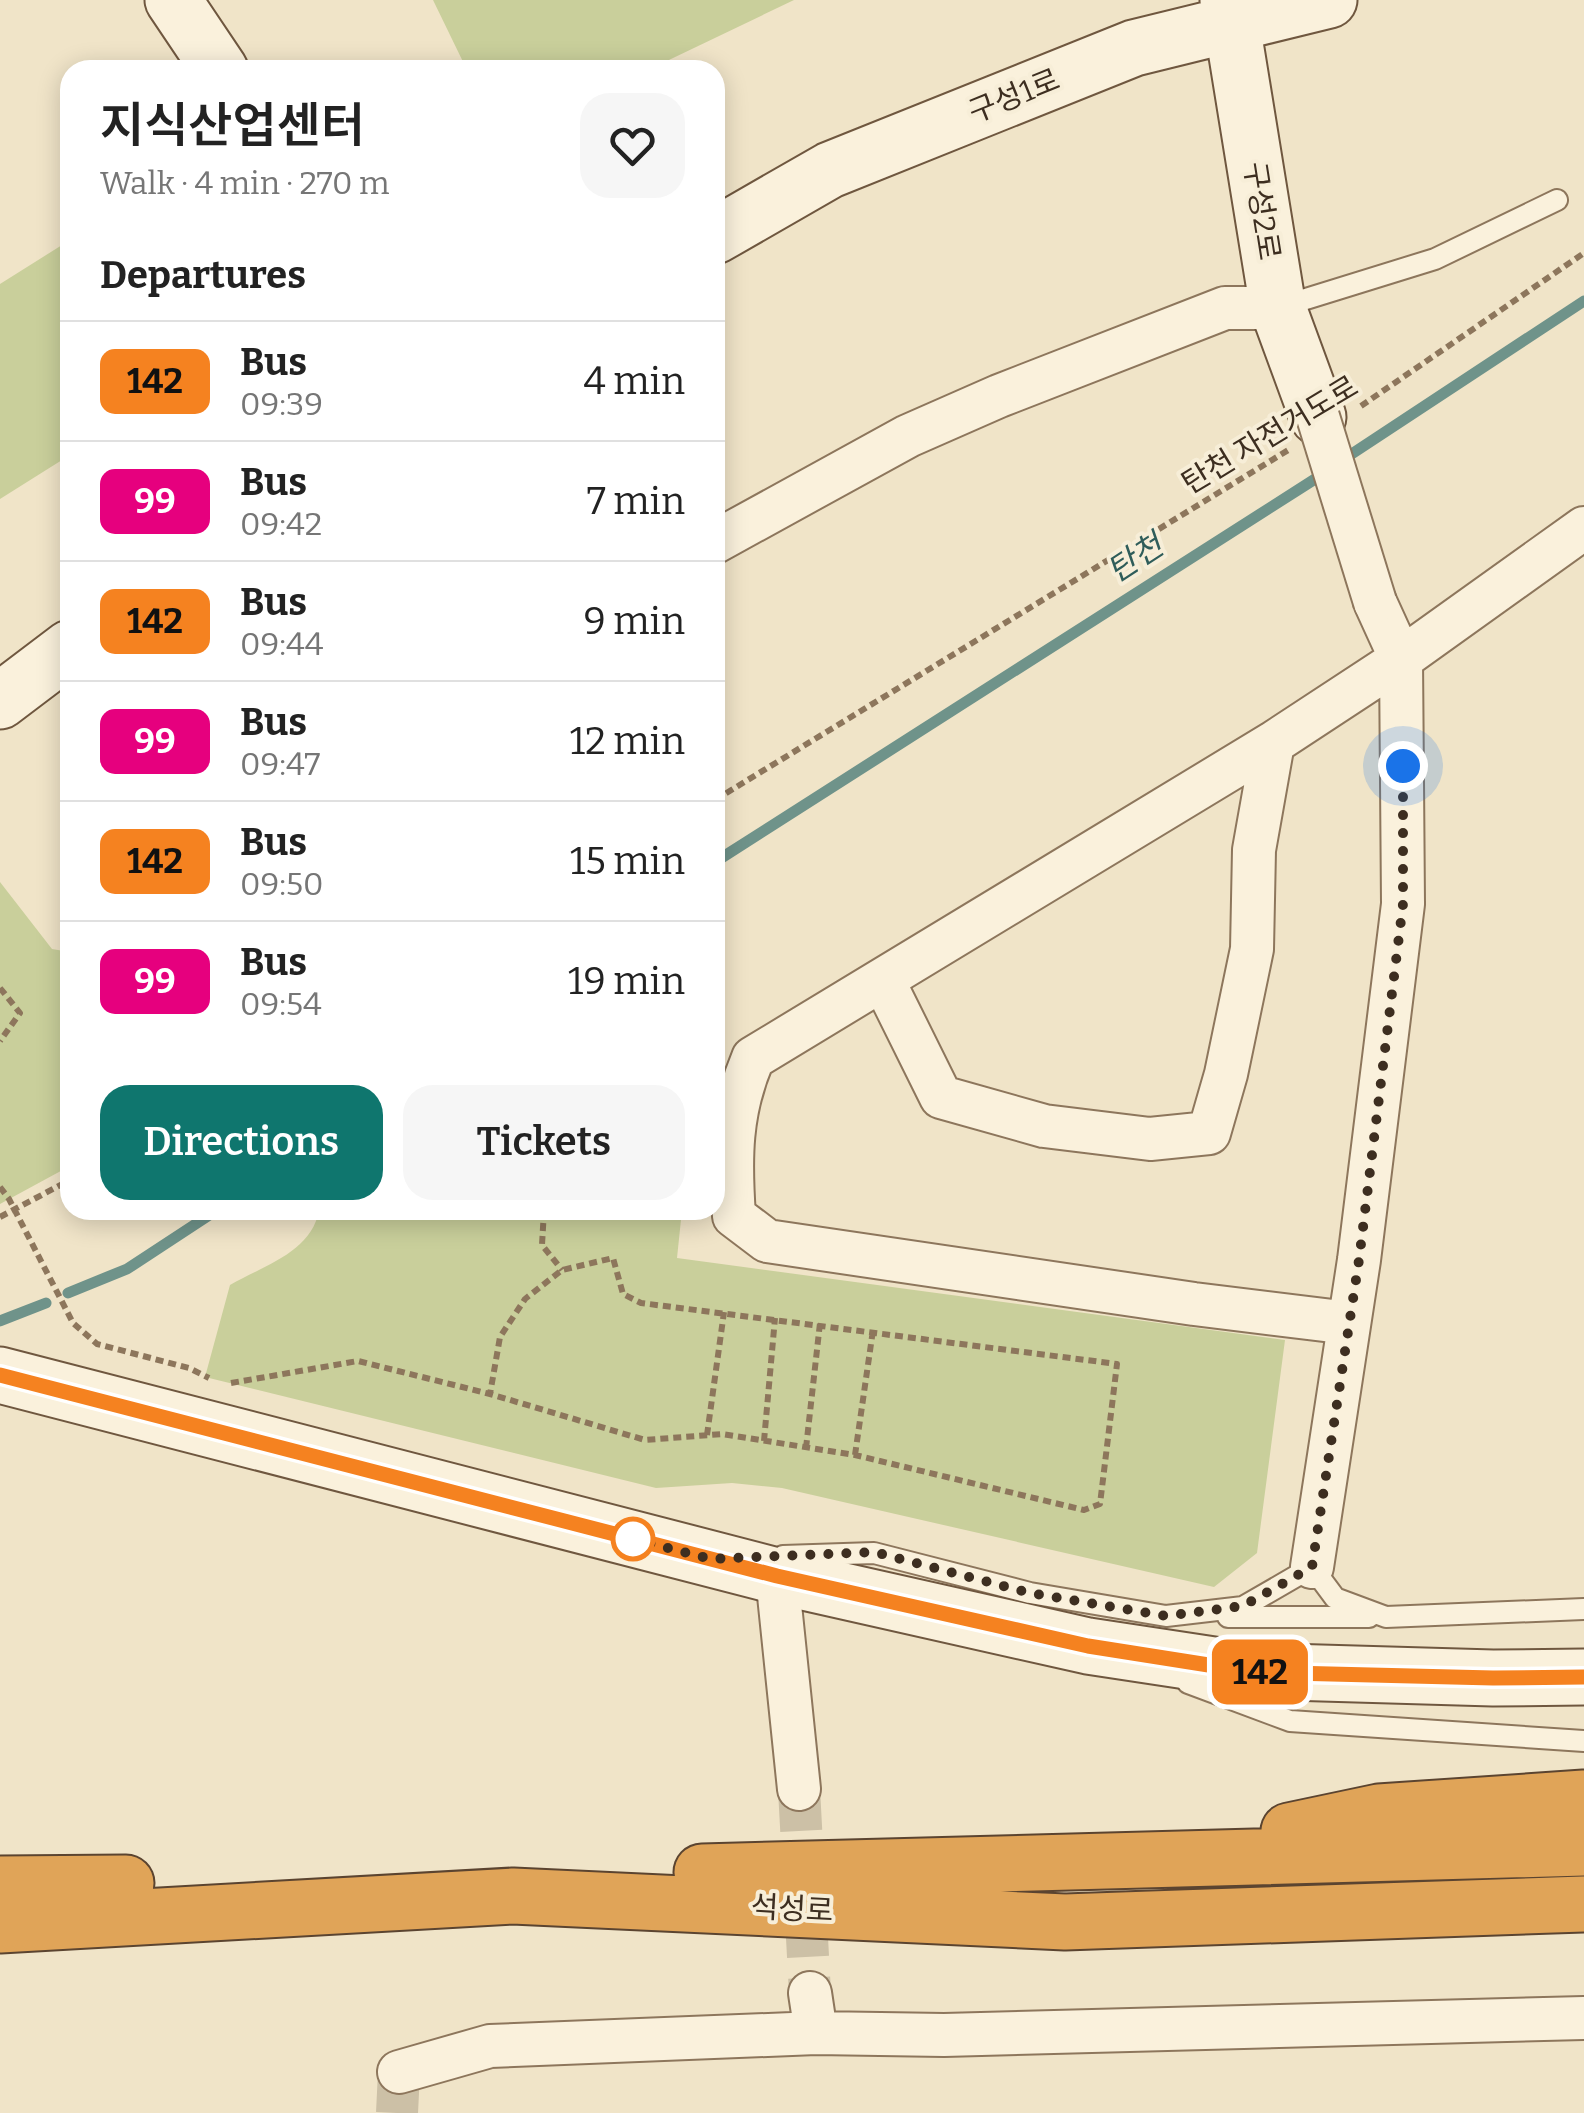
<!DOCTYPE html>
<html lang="en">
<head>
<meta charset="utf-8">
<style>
	body { margin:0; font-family:Bitter,"Noto Sans KR",serif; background:#f6f6f6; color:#222; height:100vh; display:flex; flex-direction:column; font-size:38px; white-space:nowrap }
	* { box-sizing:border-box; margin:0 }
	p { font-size:32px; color:#767676 }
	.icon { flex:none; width:55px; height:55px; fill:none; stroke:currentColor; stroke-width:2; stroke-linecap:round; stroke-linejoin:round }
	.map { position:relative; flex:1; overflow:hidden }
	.drawer { position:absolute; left:60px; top:60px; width:665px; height:1160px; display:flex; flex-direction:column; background:#fff; border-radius:30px; box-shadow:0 5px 25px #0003 }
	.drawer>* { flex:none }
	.badge { padding:0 20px; border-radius:15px; font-size:35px; line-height:65px }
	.you { position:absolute; width:50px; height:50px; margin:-25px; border:8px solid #fff; border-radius:50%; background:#1a73e8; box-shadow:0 0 0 15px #1a73e833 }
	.map>.badge { position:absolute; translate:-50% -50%; box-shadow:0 0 0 5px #fff }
	h2 { padding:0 40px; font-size:38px; line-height:90px }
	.round { display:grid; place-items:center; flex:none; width:105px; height:105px; border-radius:30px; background:#f6f6f6 }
	.head { display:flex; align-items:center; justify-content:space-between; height:170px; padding:0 40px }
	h1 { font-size:48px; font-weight:600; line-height:75px }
	.cta { display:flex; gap:20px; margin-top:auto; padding:20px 40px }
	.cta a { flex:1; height:115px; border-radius:30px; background:#0f766e; color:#fff; font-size:40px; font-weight:600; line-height:115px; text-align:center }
	.cta a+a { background:#f6f6f6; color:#222 }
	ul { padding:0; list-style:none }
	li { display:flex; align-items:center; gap:30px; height:120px; padding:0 40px; border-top:2px solid #e0e0e0 }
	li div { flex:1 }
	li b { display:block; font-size:38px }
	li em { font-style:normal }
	li .badge { min-width:110px; font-weight:700; text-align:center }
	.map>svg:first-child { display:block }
	.green { fill:#c9cf9b }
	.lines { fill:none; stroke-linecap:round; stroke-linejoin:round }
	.stream { stroke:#6f938a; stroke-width:11 }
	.street-tunnel { stroke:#ccc0a6; stroke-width:42; stroke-dasharray:42 21; stroke-linecap:butt }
	.lane-casing { stroke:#8d765c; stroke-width:24 }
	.street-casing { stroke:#8d765c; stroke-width:46 }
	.secondary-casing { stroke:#6f573f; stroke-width:59 }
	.highway-casing { stroke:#5b4430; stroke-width:59 }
	.path { stroke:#8d765c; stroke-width:6; stroke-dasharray:8 5; stroke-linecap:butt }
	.lane { stroke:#faf1dc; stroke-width:20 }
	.street { stroke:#faf1dc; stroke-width:42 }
	.secondary { stroke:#faf1dc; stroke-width:55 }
	.highway { stroke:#e0a458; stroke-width:55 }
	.street-bridge-casing { stroke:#8d765c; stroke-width:46; stroke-linecap:butt }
	.street-bridge { stroke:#faf1dc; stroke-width:42 }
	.line-casing { stroke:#fff; stroke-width:22 }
	.line { stroke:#f58220; stroke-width:15 }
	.walk { stroke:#3d2e20; stroke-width:10; stroke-dasharray:0 18 }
	.stop-dot { fill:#fff; stroke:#f58220; stroke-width:5 }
	.labels { text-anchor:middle; stroke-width:8; stroke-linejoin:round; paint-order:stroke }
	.street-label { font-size:30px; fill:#3d2e20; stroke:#f7eed8 }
	.water-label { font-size:32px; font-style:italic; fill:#2f5d5a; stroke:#f7eed8 }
</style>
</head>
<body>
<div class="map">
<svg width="1584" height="2113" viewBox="0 0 1584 2113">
	<rect width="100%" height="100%" fill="#f0e4c8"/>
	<!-- green -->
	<path class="green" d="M433 0H794L648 70H467Z
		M70 240V455L0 499V284Z
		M0 882 52 949 70 952V1166L0 1204Z
		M319 1210H682L677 1258 1285 1340 1257 1553 1214 1587 782 1488 732 1483 656 1488 205 1377 230 1285C263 1266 312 1252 319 1210Z"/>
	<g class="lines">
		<!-- stream -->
		<path class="stream" d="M1341 461 1584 301
			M715 862 1326 472
			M68 1293 127 1269 217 1210
			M0 1321 46 1303"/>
		<!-- street-tunnel -->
		<path class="street-tunnel" d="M799 1789 810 1993
			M397 2113 399 2072"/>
		<defs>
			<path id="lane" d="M1280 307 1435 259 1557 200
				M783 1556 874 1553 1030 1593 1166 1616 1243 1607 1312 1567 1335 1598 1386 1617 1584 1609
				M1228 1617H1369
				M1188 1683 1290 1721 1584 1741"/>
			<path id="street" d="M715 542 908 436 999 396 1225 308H1278
				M883 980 941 1097 1044 1126 1150 1139 1209 1133 1226 1074 1252 949 1254 850 1273 743
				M1349 1323 1194 1304 767 1241 734 1216C730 1158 730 1112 753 1058L1273 743 1401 659 1584 528
				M1312 1567 1359 1260 1403 904 1401 659 1375 602
				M777 1576 799 1789
				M810 1993 816 2033
				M399 2072 490 2046 816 2033 944 2035 1584 2018"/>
			<path id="secondary" d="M173 0 220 70
				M1228 0 1278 308 1318 417
				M715 236 830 170 1134 48 1329 0
				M0 701 70 648
				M0 1375 777 1576 1088 1646 1253 1671 1493 1678 1584 1677"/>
			<path id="highway" d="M1289 1831 1379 1812 1584 1798
				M702 1872 1584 1848
				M0 1884 126 1883
				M0 1925 513 1896 1065 1922 1584 1904"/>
		</defs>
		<!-- lane casing -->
		<use href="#lane" class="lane-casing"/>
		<!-- street casing -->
		<use href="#street" class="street-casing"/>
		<!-- secondary casing -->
		<use href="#secondary" class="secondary-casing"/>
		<!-- highway casing -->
		<use href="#highway" class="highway-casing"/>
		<!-- path -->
		<path class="path" d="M1361 406 1584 253
			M715 800 1290 449
			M0 988 20 1013 0 1041
			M0 1187 9 1199 73 1323 97 1344 189 1368 209 1378
			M544 1210 542 1245 562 1270
			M0 1217 70 1180
			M231 1383 358 1361 490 1394 645 1440 722 1434 855 1455 1084 1510 1100 1504 1117 1364 641 1303 623 1294 613 1258 562 1270 525 1299 500 1337 490 1394
			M707 1435 724 1312
			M764 1441 775 1318
			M806 1448 820 1323
			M855 1455 873 1330"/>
		<!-- lane -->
		<use href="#lane" class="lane"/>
		<!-- street -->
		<use href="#street" class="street"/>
		<!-- secondary -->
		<use href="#secondary" class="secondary"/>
		<!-- highway -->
		<use href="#highway" class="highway"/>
		<defs>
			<path id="street-bridge" d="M1318 417 1375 602"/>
		</defs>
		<!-- street-bridge casing -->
		<use href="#street-bridge" class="street-bridge-casing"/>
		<!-- street-bridge -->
		<use href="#street-bridge" class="street-bridge"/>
	</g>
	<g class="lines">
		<defs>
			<path id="line" d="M0 1375 777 1576 1088 1646 1253 1672 1493 1678 1584 1677"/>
		</defs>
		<!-- line casing -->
		<use href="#line" class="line-casing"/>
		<!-- line -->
		<use href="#line" class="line"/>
		<!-- walk -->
		<path class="walk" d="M633 1539 711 1559 874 1552 1030 1593 1166 1616 1243 1606 1312 1567 1359 1260 1403 904V766"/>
	</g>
	<!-- markers -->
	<circle class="stop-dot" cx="633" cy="1539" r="20"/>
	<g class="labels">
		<!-- street labels -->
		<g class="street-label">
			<text transform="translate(1014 96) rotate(-22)" y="10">구성1로</text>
			<text transform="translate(1262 211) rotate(81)" y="10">구성2로</text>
			<text transform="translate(1270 435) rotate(-31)" y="10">탄천 자전거도로</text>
			<text transform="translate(792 1909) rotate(3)" y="10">석성로</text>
		</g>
		<!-- water labels -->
		<g class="water-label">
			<text transform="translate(1135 558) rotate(-33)" y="11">탄천</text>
		</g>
	</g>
</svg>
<div class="you" style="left:1403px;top:766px"></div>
<b class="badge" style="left:1260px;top:1672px;background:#f58220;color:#111">142</b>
<section class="drawer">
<div class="head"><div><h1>지식산업센터</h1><p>Walk · 4 min · 270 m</p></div><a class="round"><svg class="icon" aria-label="heart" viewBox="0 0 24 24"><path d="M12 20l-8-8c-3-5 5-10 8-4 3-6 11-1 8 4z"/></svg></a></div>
<h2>Departures</h2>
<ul>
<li><span class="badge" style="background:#f58220;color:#111">142</span><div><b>Bus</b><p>09:39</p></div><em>4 min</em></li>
<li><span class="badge" style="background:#e6007e;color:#fff">99</span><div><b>Bus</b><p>09:42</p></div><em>7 min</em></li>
<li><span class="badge" style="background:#f58220;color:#111">142</span><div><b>Bus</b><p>09:44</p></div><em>9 min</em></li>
<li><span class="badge" style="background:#e6007e;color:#fff">99</span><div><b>Bus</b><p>09:47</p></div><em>12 min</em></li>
<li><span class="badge" style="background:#f58220;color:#111">142</span><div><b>Bus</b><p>09:50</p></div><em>15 min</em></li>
<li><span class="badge" style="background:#e6007e;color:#fff">99</span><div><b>Bus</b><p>09:54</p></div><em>19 min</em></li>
</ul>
<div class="cta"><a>Directions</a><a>Tickets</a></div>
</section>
</div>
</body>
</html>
